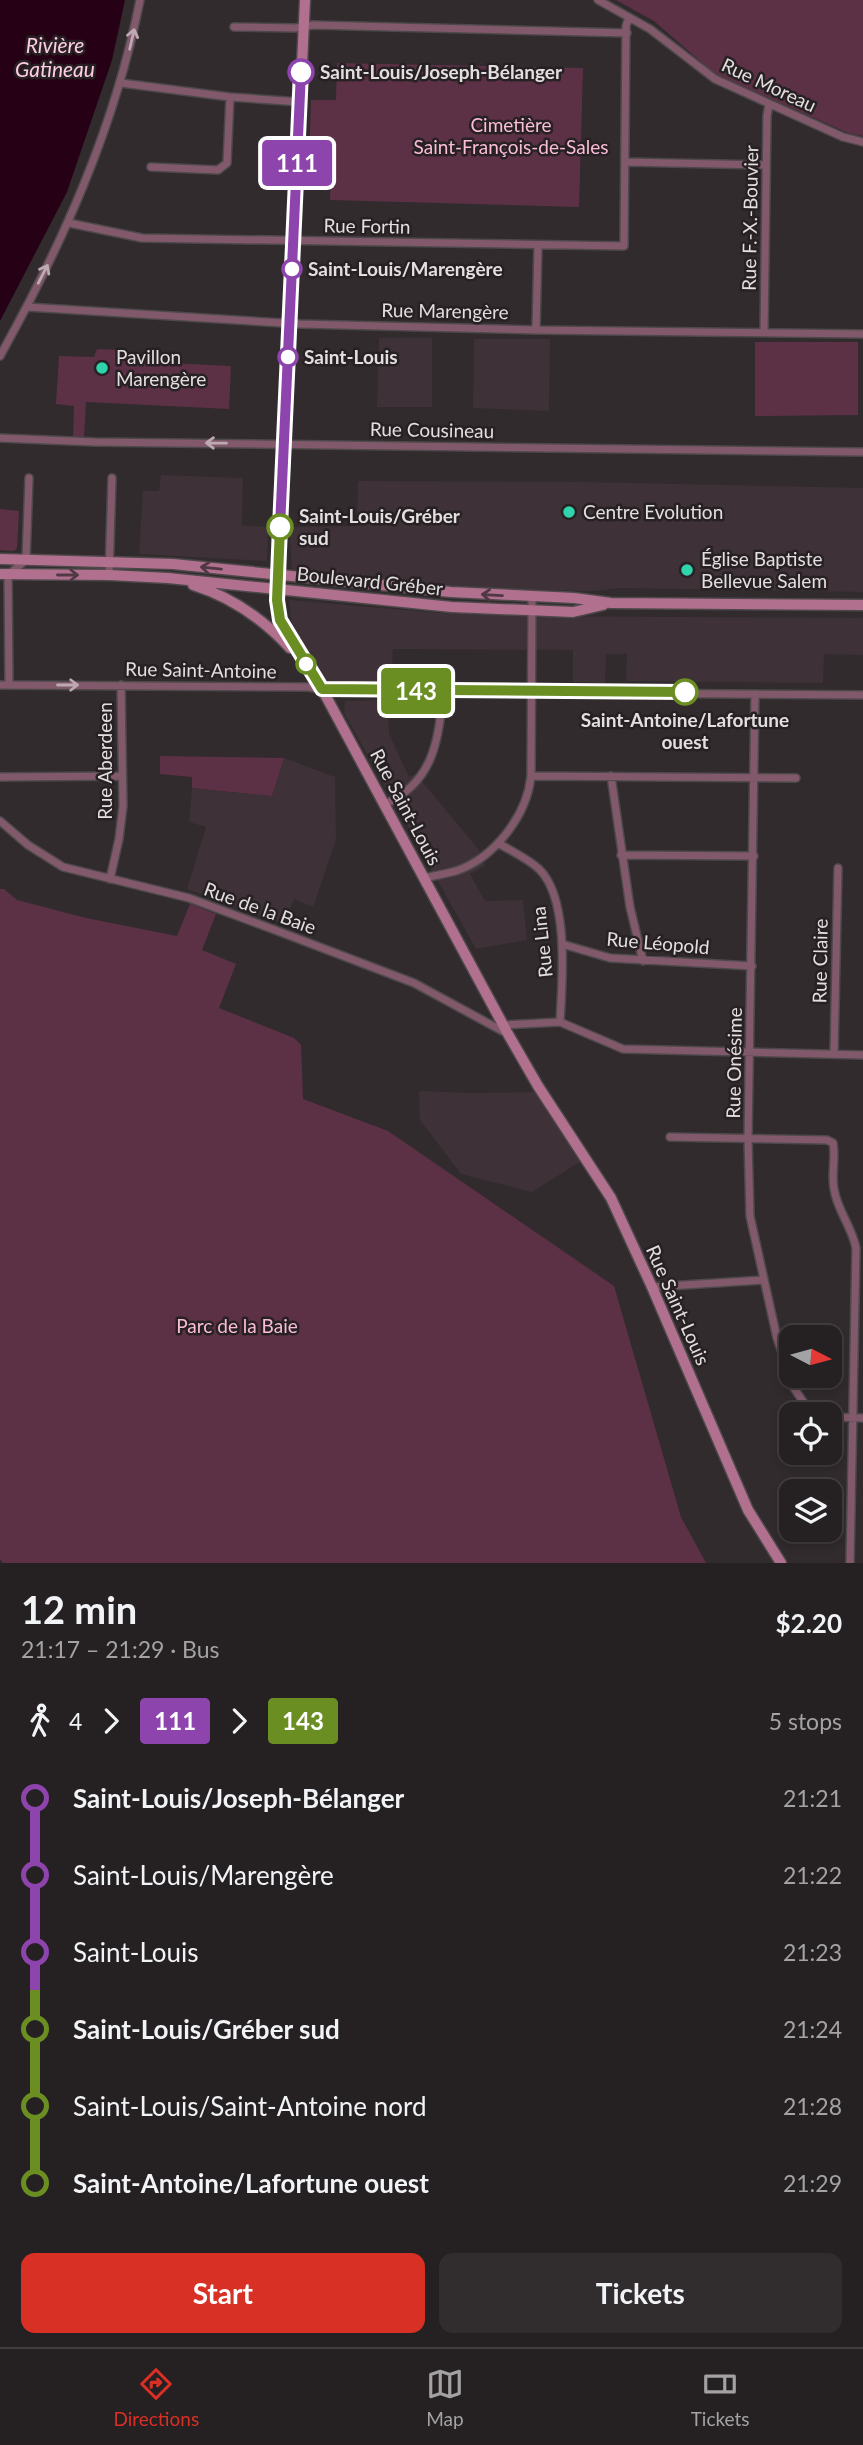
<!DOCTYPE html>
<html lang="en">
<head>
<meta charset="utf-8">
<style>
	body { margin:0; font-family:Lato,sans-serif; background:#312d2f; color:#f1f3f6; height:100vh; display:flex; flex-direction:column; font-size:26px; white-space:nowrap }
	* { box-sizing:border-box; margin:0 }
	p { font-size:23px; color:#a3a3a5 }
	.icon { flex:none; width:38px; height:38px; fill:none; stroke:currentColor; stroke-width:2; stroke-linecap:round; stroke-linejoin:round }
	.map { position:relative; height:1563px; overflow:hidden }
	.side { display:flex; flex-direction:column; background:#252022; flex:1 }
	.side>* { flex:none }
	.badge { padding:0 14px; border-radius:5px; font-size:24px; line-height:46px }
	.needle { width:46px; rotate:96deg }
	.tools { position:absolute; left:779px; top:1325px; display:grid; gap:14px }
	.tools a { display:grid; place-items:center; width:63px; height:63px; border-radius:14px; background:#252022; box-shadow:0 4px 10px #0003,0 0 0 2px #423e40; font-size:35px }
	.map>.badge { position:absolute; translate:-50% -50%; box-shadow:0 0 0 4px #fff }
	.legs { display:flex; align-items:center; gap:10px; height:77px; padding:0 21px; font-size:23px }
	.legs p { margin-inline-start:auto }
	.summary { display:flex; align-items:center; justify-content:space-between; height:119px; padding:0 21px }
	h1 { font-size:38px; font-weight:700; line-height:52px }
	.button { display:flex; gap:14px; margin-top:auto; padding:14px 21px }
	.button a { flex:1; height:80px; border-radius:14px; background:#d93025; color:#fff; font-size:28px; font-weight:700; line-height:80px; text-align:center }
	.button a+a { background:#312d2f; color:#f1f3f6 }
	ul { padding:0 21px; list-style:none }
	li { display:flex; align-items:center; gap:24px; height:77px; font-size:26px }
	li i { display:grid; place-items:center; width:10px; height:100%; margin:0 9px; background:currentColor }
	li i::after { content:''; width:18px; height:18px; margin:-9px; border:5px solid; border-radius:50%; background:#252022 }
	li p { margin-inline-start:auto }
	li:first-child i { background:linear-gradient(#0000 50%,currentColor 0) }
	li:last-child i { background:linear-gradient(currentColor 50%,#0000 0) }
	.tabs { display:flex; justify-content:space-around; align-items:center; height:98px; border-top:2px solid #423e40; background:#252022; font-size:19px; color:#a3a3a5 }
	.tabs a { display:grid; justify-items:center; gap:4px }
	.tabs .on { color:#d93025 }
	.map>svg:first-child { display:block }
	.built { fill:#3e3137 }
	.green { fill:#5c3146 }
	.water { fill:#260115 }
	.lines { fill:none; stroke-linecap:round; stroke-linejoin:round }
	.street-casing { stroke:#4d484a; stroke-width:10 }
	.secondary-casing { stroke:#4d484a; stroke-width:13 }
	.street { stroke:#81596b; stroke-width:7 }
	.secondary { stroke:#b0708e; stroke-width:10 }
	.oneway { stroke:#bca9b1 }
	.oneway2 { stroke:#503944 }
	.line-1-casing { stroke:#fff; stroke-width:16 }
	.line-2-casing { stroke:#fff; stroke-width:16 }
	.line-1 { stroke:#8e44ad; stroke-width:10 }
	.line-2 { stroke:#6b8e23; stroke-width:10 }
	.stop-1-dot { fill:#fff; stroke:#8e44ad; stroke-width:3.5 }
	.poi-dot { fill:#30d4aa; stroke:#272124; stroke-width:2.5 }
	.stop-2-dot { fill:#fff; stroke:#6b8e23; stroke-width:3.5 }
	.labels { text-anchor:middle; stroke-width:5; stroke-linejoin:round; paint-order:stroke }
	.stop-label { font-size:19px; font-weight:bold; fill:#e3dee0; stroke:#272124; text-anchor:start }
	.street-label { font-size:19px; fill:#e3dee0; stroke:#272124 }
	.park-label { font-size:19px; fill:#fbbcd8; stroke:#272124 }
	.poi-label { font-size:19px; fill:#e3dee0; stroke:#272124; text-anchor:start }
	.water-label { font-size:21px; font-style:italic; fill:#fecde2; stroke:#272124 }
</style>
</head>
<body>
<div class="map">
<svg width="863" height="1563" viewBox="0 0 863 1563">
	<rect width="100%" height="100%" fill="#312b2d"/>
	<!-- built -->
	<path class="built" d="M379 338H432V407H377Z
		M474 339H550L549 411 473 408Z
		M161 475 243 478 242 525 268 527 267 561 139 554 143 491H159Z
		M358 481 584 482 863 488V592L620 588 593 591 473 589 322 574 292 569 289 527 357 526Z
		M289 600 440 613 521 616 863 618V655L824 654 823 683 626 681 627 654H606L605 683 573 682V650L393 649 391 682H329L324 680 292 625Z
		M388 700 389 733 409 777 416 774 479 850 485 866 470 874 485 901 523 900 527 940 476 949 344 713 345 701Z
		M284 758 335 777 336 840 313 907 294 899 283 924 187 889 206 827 189 822 192 788 272 796Z
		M419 1091 469 1093 536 1092 586 1158 532 1192 461 1174 420 1120Z"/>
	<!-- green -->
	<path class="green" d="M616 0H863V136L848 133 715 74 654 21Z
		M337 63 583 68 579 207 330 200 332 161 309 159 311 100H336Z
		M755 342H858V415L755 416Z
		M97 349 123 350V361L231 366 229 409 86 402 84 437H73L74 406 56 404 59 356 94 357Z
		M0 509 19 511 17 548 14 551 0 550Z
		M160 756 284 758 272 796 192 788V777L160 774Z
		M0 889H4L17 900 86 918 177 936 190 904 216 914 202 950 236 964 219 1008 294 1038 301 1045 303 1099 388 1131 614 1286 681 1517 706 1563H3L0 1559Z"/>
	<!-- water -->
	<path class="water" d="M0 0H125L112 60 67 192 0 321Z"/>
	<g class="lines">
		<defs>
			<path id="street" d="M598 0 650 29 715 79 843 137 863 142
				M234 27 296 28 313 25 627 33
				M121 83 230 97 300 102
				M625 162 766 165
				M151 167 218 170 227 163 230 97
				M69 223 142 238 624 246 626 26 629 17
				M27 307 300 324 536 330 863 334
				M536 330 538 246
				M764 333 767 116 769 104
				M0 356C63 243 115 127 140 0
				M0 438 95 442 863 452
				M109 575 112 478
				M0 685 308 687 331 691 863 695
				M9 685 8 575 26 560 29 478
				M755 694 748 1139 750 1216 777 1338 794 1388 804 1403 823 1414
				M531 776 796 778
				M611 776 630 907 643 961
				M0 777 122 776
				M385 804C434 782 439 739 443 691
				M0 821 28 845 63 867 189 898 275 930 414 983 508 1034
				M498 843C511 851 527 858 539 869 570 899 562 983 560 1022
				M621 855 754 856
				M423 878C434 876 445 874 456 871 494 858 527 816 531 776L532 597
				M110 879 119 839 123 806 121 685
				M562 944 610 958 752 966
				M503 1025 560 1022 623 1049 863 1055
				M834 1054 838 868
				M670 1137 827 1140 833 1143C836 1158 831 1174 834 1189 837 1210 852 1227 856 1248L850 1563
				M652 1287 763 1280
				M830 1417 863 1418"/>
			<path id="secondary" d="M305 0 277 600 280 620 286 633 322 689 508 1034 538 1086 611 1198 652 1287 748 1510 781 1563
				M0 559 173 564 451 592 574 598 611 603 863 605
				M0 574 109 575 168 578 452 607 573 612 603 605
				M193 585C232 597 262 618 290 648"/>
		</defs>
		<!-- street casing -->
		<use href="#street" class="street-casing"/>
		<!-- secondary casing -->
		<use href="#secondary" class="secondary-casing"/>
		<!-- street -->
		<use href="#street" class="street"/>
		<!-- secondary -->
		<use href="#secondary" class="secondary"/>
	</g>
	<!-- one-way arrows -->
	<defs><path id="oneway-shaft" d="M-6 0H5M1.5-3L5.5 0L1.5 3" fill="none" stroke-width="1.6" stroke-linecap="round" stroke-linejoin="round" transform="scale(1.75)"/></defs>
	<g class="oneway">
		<use href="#oneway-shaft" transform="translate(132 39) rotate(-77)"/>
		<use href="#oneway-shaft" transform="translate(43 274) rotate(-63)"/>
		<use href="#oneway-shaft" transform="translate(216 443) rotate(-179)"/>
		<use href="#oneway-shaft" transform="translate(68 685)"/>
	</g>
	<g class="oneway2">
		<use href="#oneway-shaft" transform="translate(211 568) rotate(-174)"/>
		<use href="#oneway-shaft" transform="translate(68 575)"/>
		<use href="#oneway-shaft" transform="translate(492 595) rotate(-177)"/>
	</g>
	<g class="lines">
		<defs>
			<path id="line-1" d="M280 527 301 72"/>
			<path id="line-2" d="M280 527 277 600 280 620 322 689 685 692"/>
		</defs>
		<!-- line-1 casing -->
		<use href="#line-1" class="line-1-casing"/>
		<!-- line-2 casing -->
		<use href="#line-2" class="line-2-casing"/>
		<!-- line-1 -->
		<use href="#line-1" class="line-1"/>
		<!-- line-2 -->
		<use href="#line-2" class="line-2"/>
	</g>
	<!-- markers -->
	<g class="stop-1-dot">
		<circle cx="301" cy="72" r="12"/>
		<circle cx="292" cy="269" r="9"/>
		<circle cx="288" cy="357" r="9"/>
	</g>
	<g class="poi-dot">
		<circle cx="102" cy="368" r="7"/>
		<circle cx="569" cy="512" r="7"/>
		<circle cx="687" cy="570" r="7"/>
	</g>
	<g class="stop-2-dot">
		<circle cx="280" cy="527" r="12"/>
		<circle cx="306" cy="664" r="9"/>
		<circle cx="685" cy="692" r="12"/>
	</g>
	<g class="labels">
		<!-- stop labels -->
		<g class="stop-label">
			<text x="320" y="79">Saint-Louis/Joseph-Bélanger</text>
			<text x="308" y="276">Saint-Louis/Marengère</text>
			<text x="304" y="364">Saint-Louis</text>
			<text x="299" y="523">Saint-Louis/Gréber<tspan x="299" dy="22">sud</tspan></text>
			<text x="685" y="727" text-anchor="middle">Saint-Antoine/Lafortune<tspan x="685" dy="22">ouest</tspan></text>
		</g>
		<!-- street labels -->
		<g class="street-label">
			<text transform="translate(769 85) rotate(25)" y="7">Rue Moreau</text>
			<text transform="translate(750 218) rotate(-89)" y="7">Rue F.-X.-Bouvier</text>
			<text transform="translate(367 226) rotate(1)" y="7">Rue Fortin</text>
			<text transform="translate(445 311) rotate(1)" y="7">Rue Marengère</text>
			<text transform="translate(432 430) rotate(1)" y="7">Rue Cousineau</text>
			<text transform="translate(370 581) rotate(6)" y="7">Boulevard Gréber</text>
			<text transform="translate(201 670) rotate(1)" y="7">Rue Saint-Antoine</text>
			<text transform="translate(105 761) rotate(-90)" y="7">Rue Aberdeen</text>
			<text transform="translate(406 807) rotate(62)" y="7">Rue Saint-Louis</text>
			<text transform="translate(260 908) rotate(20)" y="7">Rue de la Baie</text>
			<text transform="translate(542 942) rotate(-96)" y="7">Rue Lina</text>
			<text transform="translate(658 943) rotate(5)" y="7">Rue Léopold</text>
			<text transform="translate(820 961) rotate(-89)" y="7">Rue Claire</text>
			<text transform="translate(734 1063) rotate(-89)" y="7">Rue Onésime</text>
			<text transform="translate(678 1305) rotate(66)" y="7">Rue Saint-Louis</text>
		</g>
		<!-- park labels -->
		<g class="park-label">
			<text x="511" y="132">Cimetière<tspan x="511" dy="22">Saint-François-de-Sales</tspan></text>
			<text x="237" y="1333">Parc de la Baie</text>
		</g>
		<!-- poi labels -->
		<g class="poi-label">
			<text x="116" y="364">Pavillon<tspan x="116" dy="22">Marengère</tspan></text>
			<text x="583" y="519">Centre Evolution</text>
			<text x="701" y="566">Église Baptiste<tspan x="701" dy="22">Bellevue Salem</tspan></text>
		</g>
		<!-- water labels -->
		<g class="water-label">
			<text x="55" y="53">Rivière<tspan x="55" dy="24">Gatineau</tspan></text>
		</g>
	</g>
</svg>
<div class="tools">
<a><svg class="needle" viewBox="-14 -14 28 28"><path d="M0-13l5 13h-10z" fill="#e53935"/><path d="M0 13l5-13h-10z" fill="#a3a3a5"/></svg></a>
<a><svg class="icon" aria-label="locate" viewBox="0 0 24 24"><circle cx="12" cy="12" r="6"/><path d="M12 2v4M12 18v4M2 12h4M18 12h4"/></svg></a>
<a><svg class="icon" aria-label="layers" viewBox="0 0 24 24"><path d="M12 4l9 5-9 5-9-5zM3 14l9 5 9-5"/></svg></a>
</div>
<b class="badge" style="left:297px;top:163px;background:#8e44ad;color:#fff">111</b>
<b class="badge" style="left:416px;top:691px;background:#6b8e23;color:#fff">143</b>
</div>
<section class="side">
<div class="summary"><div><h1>12 min</h1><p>21:17 – 21:29 · Bus</p></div><b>$2.20</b></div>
<div class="legs"><svg class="icon" aria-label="walk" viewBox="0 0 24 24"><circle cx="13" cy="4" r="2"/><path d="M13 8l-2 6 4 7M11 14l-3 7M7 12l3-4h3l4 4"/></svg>4<svg class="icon" aria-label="forward" viewBox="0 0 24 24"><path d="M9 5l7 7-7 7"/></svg><b class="badge" style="background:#8e44ad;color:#fff">111</b><svg class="icon" aria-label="forward" viewBox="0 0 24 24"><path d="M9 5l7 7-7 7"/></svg><b class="badge" style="background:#6b8e23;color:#fff">143</b><p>5 stops</p></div>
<ul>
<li><i style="color:#8e44ad"></i><b>Saint-Louis/Joseph-Bélanger</b><p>21:21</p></li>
<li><i style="color:#8e44ad"></i><span>Saint-Louis/Marengère</span><p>21:22</p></li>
<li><i style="color:#8e44ad"></i><span>Saint-Louis</span><p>21:23</p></li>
<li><i style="color:#6b8e23"></i><b>Saint-Louis/Gréber sud</b><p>21:24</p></li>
<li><i style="color:#6b8e23"></i><span>Saint-Louis/Saint-Antoine nord</span><p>21:28</p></li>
<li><i style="color:#6b8e23"></i><b>Saint-Antoine/Lafortune ouest</b><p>21:29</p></li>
</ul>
<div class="button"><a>Start</a><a>Tickets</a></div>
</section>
<nav class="tabs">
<a class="on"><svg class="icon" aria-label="directions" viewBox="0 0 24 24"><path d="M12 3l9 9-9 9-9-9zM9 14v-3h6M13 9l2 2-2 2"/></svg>Directions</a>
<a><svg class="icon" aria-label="map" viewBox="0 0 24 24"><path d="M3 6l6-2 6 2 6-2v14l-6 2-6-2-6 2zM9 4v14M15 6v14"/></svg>Map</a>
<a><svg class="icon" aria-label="tickets" viewBox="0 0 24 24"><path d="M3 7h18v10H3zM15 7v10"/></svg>Tickets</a>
</nav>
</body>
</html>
